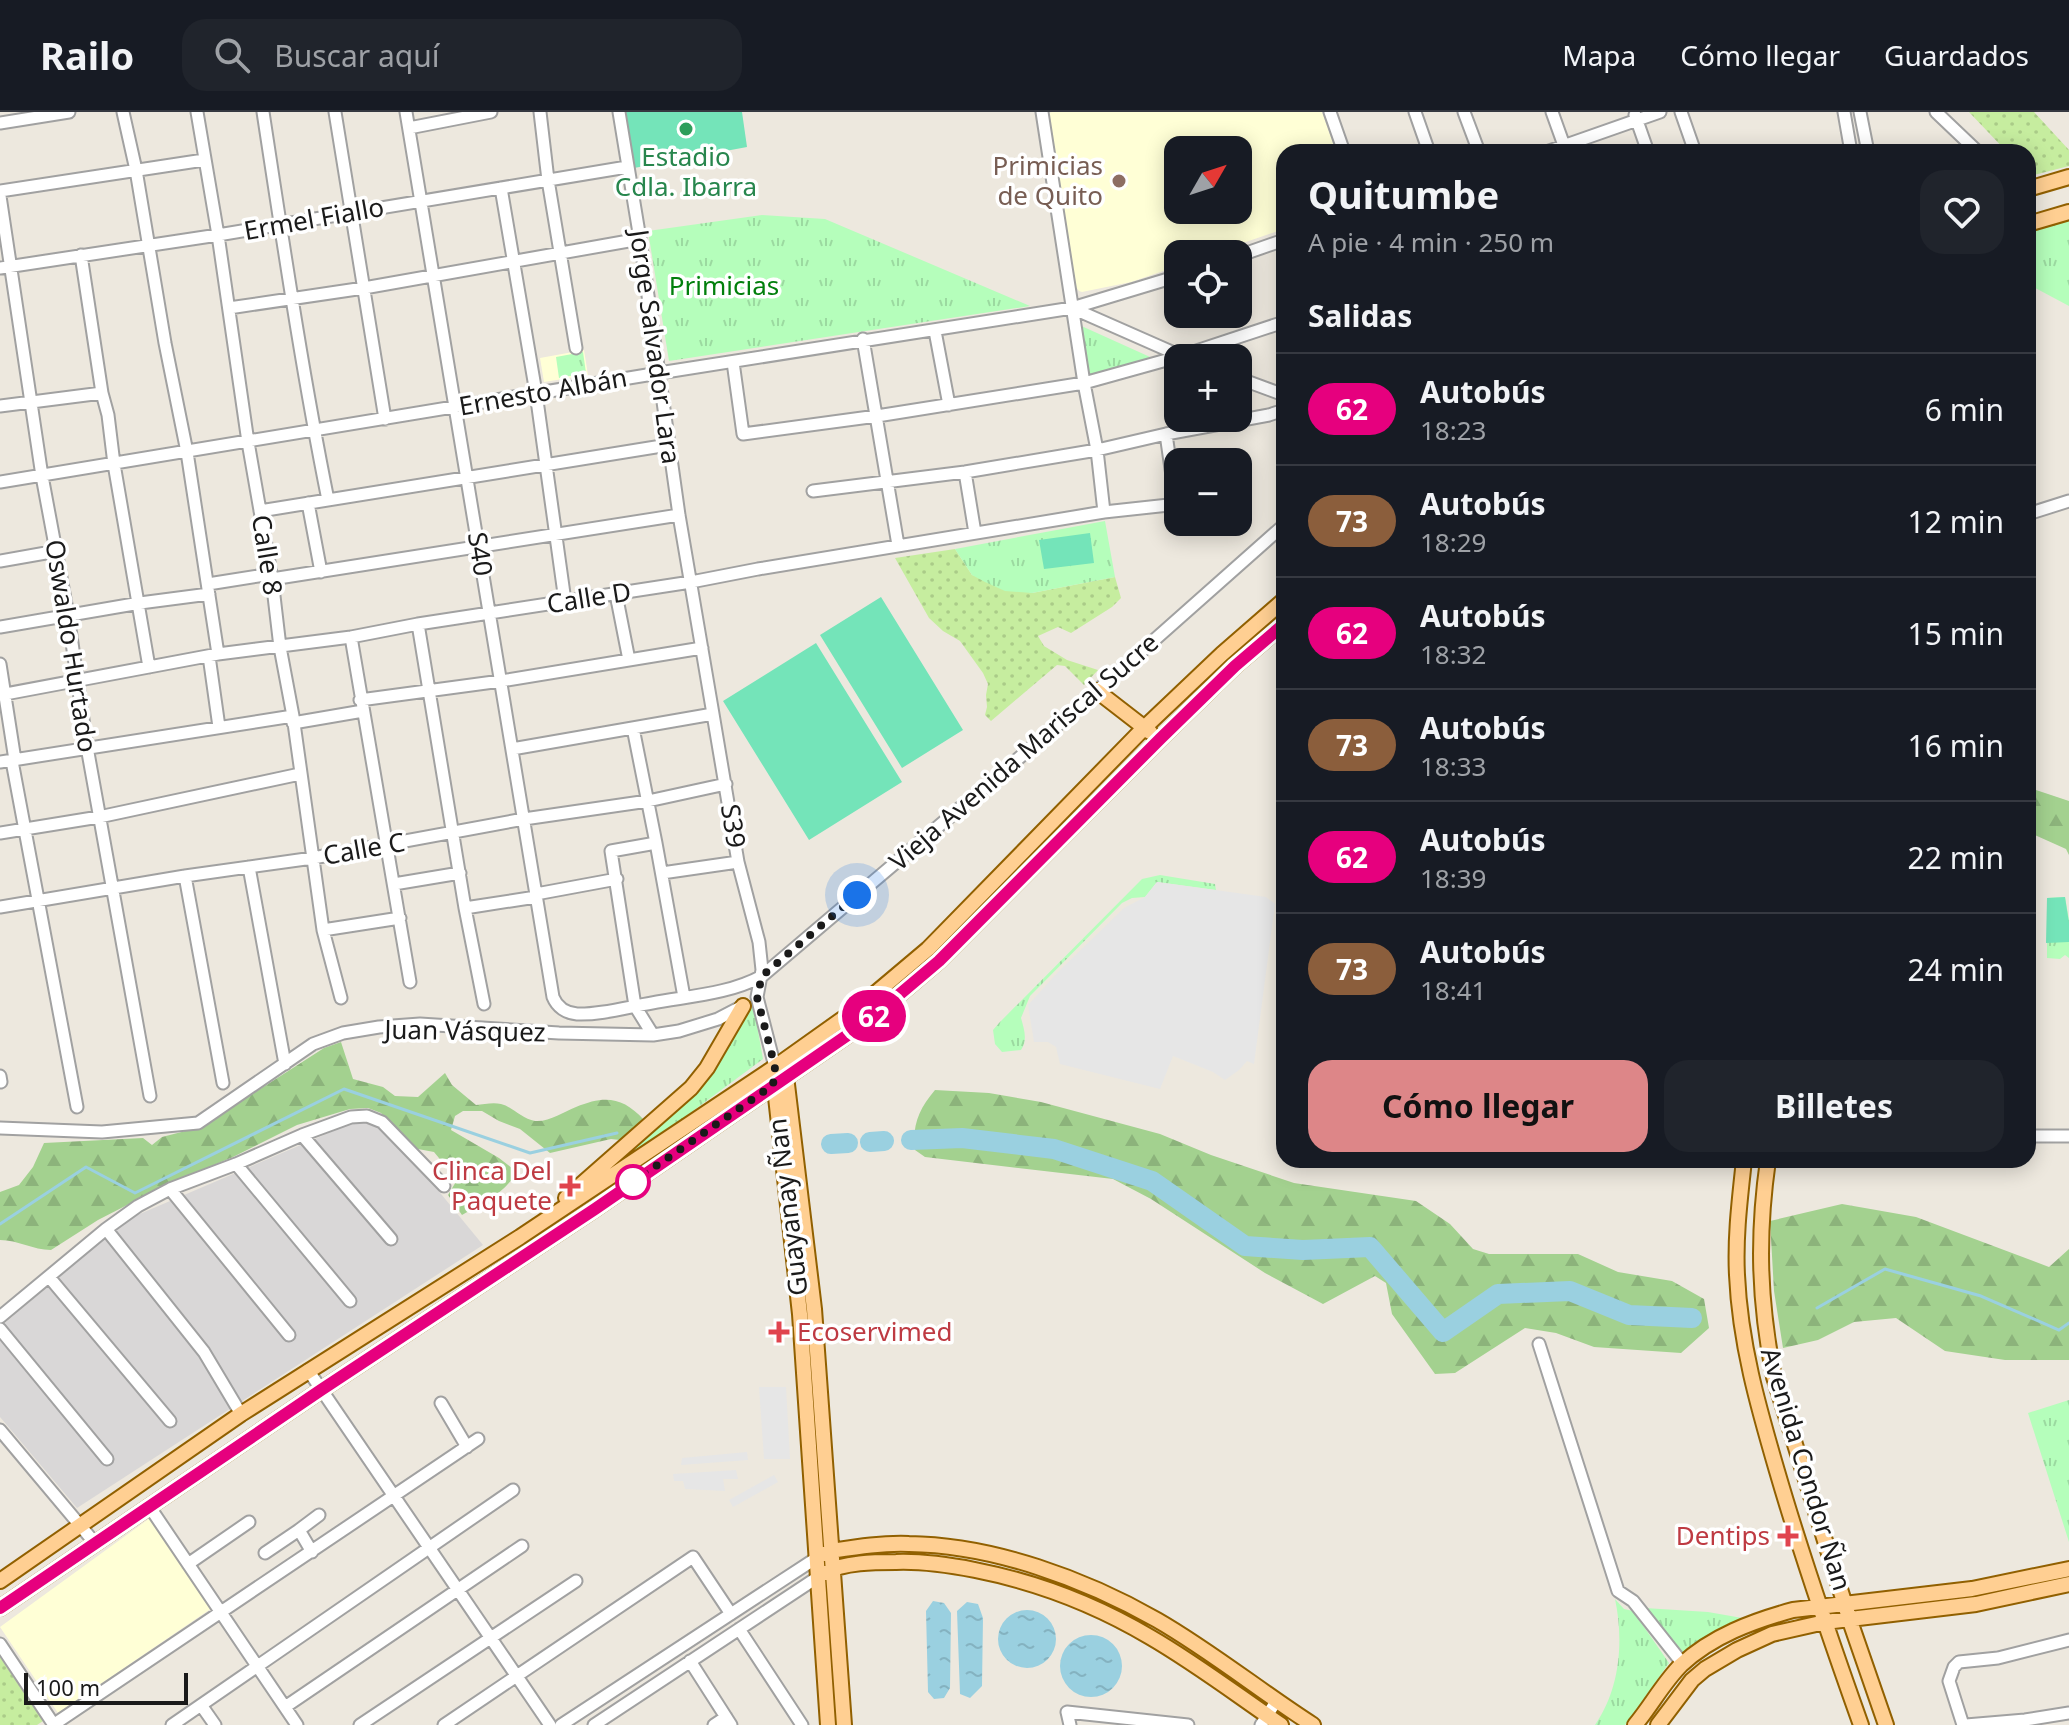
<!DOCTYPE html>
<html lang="es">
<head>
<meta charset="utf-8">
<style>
	body { margin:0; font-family:"Noto Sans",sans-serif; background:#20242c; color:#f1f3f6; height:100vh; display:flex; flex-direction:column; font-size:30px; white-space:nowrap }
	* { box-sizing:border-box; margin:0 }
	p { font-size:26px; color:#9ea1a6 }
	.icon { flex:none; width:44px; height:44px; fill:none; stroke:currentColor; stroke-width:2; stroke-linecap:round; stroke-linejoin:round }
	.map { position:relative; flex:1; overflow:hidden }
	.panel { position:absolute; left:1276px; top:32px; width:760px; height:1024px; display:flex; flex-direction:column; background:#171b24; border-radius:24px; box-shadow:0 4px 20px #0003 }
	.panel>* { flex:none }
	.badge { padding:0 16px; border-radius:26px; font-size:28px; line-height:52px }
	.needle { width:52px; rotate:51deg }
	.tools { position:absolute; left:1164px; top:24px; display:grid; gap:16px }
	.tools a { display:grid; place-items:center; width:88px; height:88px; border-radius:16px; background:#171b24; box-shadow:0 4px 20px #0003; font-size:40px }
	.scale { position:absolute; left:24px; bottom:20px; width:164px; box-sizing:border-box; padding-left:8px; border:4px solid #1a1a1a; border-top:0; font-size:22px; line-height:28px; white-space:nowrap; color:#1a1a1a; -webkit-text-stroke:6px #fff; paint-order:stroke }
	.you { position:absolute; width:40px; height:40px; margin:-20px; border:6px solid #fff; border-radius:50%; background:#1a73e8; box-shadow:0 0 0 12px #1a73e833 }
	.map>.badge { position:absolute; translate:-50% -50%; box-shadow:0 0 0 4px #fff }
	h2 { padding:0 32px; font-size:30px; line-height:72px }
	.round { display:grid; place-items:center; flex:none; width:84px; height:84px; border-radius:24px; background:#20242c }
	.summary { display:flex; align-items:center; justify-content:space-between; height:136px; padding:0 32px }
	h1 { font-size:38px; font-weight:700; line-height:60px }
	.cta { display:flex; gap:16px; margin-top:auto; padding:16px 32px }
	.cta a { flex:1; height:92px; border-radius:24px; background:#dd8688; color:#111; font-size:32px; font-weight:700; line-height:92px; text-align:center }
	.cta a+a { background:#20242c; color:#f1f3f6 }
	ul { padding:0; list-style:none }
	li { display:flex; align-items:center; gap:24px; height:112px; padding:0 32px; border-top:2px solid #363941 }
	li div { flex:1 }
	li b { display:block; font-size:30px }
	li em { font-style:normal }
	li .badge { min-width:88px; font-weight:700; text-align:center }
	header { display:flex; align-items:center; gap:48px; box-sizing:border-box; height:112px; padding:0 40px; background:#171b24; border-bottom:2px solid #363941 }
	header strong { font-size:38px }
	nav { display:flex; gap:44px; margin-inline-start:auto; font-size:28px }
	.search { width:560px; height:72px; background:#20242c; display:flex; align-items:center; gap:20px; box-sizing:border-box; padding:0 28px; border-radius:24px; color:#9ea1a6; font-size:30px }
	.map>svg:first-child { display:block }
	.residential { fill:#d9d7d7 }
	.education { fill:#ffffd6; fill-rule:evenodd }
	.grass { fill:url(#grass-dots) }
	.forest { fill:url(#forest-firs) }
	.park { fill:url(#park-tufts) }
	.pitch { fill:#74e4b9 }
	.parking { fill:#e6e6e6 }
	.water { fill:url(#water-ripples) }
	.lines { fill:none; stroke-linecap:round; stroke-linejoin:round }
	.stream { stroke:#9ad0e0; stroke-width:3 }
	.river { stroke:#9ad0e0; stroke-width:20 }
	.minor-casing { stroke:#a1a1a1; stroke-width:15 }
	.major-casing { stroke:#916000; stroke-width:18 }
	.minor { stroke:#fff; stroke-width:11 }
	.major { stroke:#ffcf92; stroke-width:14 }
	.line-casing { stroke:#fff; stroke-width:18 }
	.line { stroke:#e6007e; stroke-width:12 }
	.walk { stroke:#1a1a1a; stroke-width:8; stroke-dasharray:0 14.4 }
	.leisure-dot { fill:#2e9e5b; stroke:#fff; stroke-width:3 }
	.education-dot { fill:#8d6e63; stroke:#fff; stroke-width:3 }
	.stop-dot { fill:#fff; stroke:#e6007e; stroke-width:4 }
	.health-dot { fill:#e0444e; stroke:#fff; stroke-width:3 }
	.labels { text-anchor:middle; stroke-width:7; stroke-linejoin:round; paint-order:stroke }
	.leisure-label { font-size:26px; fill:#27864d; stroke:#fff }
	.education-label { font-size:26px; fill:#785e54; stroke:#fff; text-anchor:end }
	.street-label { font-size:26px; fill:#1a1a1a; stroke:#fff }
	.park-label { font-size:26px; fill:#027f0c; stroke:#fff }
	.health-label { font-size:26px; fill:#be3a42; stroke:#fff; text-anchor:end }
</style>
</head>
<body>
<header>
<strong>Railo</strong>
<div class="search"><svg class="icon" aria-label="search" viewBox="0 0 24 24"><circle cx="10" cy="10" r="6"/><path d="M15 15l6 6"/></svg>Buscar aquí</div>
<nav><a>Mapa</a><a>Cómo llegar</a><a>Guardados</a></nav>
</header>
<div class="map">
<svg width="2069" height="1613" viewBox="0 0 2069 1613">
	<defs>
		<pattern id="grass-dots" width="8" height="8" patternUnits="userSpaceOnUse" patternTransform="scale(2)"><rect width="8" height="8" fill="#c6ed9f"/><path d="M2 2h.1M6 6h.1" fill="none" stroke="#aacb88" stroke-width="1.8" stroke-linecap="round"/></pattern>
		<pattern id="forest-firs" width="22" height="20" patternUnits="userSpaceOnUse" patternTransform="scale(2)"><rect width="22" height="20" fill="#a3d18f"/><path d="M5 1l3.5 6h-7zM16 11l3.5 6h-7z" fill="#8cb37b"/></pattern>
		<pattern id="park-tufts" width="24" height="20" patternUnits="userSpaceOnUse" patternTransform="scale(2)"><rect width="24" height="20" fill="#b5febb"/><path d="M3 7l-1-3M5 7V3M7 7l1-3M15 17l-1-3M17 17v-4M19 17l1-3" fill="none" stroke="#9bd9a0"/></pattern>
		<pattern id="water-ripples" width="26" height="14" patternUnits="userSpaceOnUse" patternTransform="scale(2)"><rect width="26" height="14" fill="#9ad0e0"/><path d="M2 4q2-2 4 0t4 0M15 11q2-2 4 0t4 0" fill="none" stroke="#84b2c0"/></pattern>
	</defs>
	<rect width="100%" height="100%" fill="#ede8de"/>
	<!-- residential -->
	<path class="residential" d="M359 1008 386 1015 483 1133 77 1396 0 1305V1215L128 1107Z"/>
	<!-- education -->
	<path class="education" d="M1052 0H1322L1336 40H1284V117L1211 142H1178V154L1131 170 1082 180 1079 179 1076 175 1048 1ZM1178 38H1238V98H1178Z
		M584 238 588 263 544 270 540 246Z
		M150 1406 212 1496 58 1601 0 1515Z"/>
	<!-- grass -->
	<path class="grass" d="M1969 0H2034L2069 38V54L2030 64 2028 62V40H2007Z
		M955 437 972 463 1032 481 1115 465 1121 486 1112 495 1071 521 1058 515 1038 524 1044 534 1067 548 1098 558 1084 573 1065 554 1057 553 991 609 985 603 987 595 986 583 988 572 983 561 960 529 943 519 929 506 895 446Z
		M0 1545 43 1609 37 1613H0Z"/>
	<!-- forest -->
	<path class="forest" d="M2033 677 2069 689V743L2066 737 2028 720V693Z
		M341 930 353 967 383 975 395 984 418 985 445 961 452 973 476 993C484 992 494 990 501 992 513 995 522 1007 535 1009 550 1010 563 1000 576 995 605 983 623 985 644 1008L620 1028 611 1027 550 1041 520 1017 499 1009 482 999H463L455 1004 451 1018 499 1046 517 1060C504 1082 483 1091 462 1103L448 1083 457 1068 434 1040 418 1037 381 1001 368 996 350 997 297 1013 233 1045 168 1072 98 1108 51 1138C33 1138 18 1128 0 1128V1080L19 1073 33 1055 44 1031 143 1026 152 1033 162 1025 201 1015 324 936Z
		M935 978 989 981 1041 990 1160 1022 1211 1043 1294 1071 1416 1089 1450 1112 1473 1137 1489 1142H1578L1618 1160 1672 1169 1704 1187 1709 1216 1681 1241 1594 1235 1556 1221 1525 1216 1455 1261 1435 1262 1392 1202 1386 1171 1375 1164 1323 1192 1265 1161 1151 1087 1113 1067 925 1045 915 1038C912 1013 919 997 935 978Z
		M1842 1092 1916 1105 2049 1155 2069 1137V1248H2005L1945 1239 1896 1206 1854 1210 1818 1228 1783 1236 1774 1179 1770 1109Z"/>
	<!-- park -->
	<path class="park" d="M2069 101V194L2028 172V114Z
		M762 103 825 107 1030 194 669 249 648 119Z
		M1077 212 1159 249 1087 265Z
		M583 240 586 261 559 266 556 245Z
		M1105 409 1115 465 1032 481 1005 479 985 470 972 463 955 437Z
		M1160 763 1215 772 1216 778 1157 770 1145 785 1132 786 1122 791 1030 884 1021 906C1024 917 1028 928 1021 938L1002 940 995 932 993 918 999 911 1142 767Z
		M2065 785 2069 808V846L2065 843 2060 847 2047 846V786Z
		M753 891 763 947 624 1050 619 1041 727 930Z
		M2069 1288V1430L2028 1301Z
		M1615 1487 1624 1497 1633 1499 1669 1551 1625 1613H1595C1620 1577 1624 1529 1615 1487Z
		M1645 1496 1708 1500 1748 1507 1684 1542Z"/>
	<!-- pitch -->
	<path class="pitch" d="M624 0H742L747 35 634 56Z
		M1090 421 1094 451 1044 457 1039 428Z
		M881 485 963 618 902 656 820 523Z
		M816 531 902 670 809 728 723 589Z
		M2065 785 2069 811V830L2046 831 2047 786Z"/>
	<!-- parking -->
	<path class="parking" d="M1157 770 1266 785 1275 792 1254 952 1247 949 1239 958 1225 968 1213 960 1173 944 1160 977 1060 952 1056 935 1048 930H1034L1028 893 1059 859 1124 796 1145 785Z
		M759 1275H786L790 1347H764Z
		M747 1340 748 1348 681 1353 682 1346Z
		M736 1358 738 1367H723L725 1379 685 1377 683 1369H674L673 1362Z
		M774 1363 778 1370 733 1395 729 1388Z"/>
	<!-- water -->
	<path class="water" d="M933 1489 944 1491 951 1501 950 1576 944 1586 934 1587 928 1580 926 1499Z
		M967 1490 978 1492 983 1506 982 1574 970 1586 960 1582 957 1499Z
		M998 1527a29 29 0 1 1 58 0a29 29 0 1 1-58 0Z
		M1060 1554a31 31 0 1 1 62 0a31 31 0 1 1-62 0Z"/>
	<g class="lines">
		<!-- stream -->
		<path class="stream" d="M0 1112 86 1055 135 1081 344 977 530 1041 617 1021
			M1817 1196 1885 1157 1981 1184 2059 1218 2069 1211"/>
		<!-- river -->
		<path class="river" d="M911 1028 962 1026 1054 1037 1152 1069 1245 1134 1303 1138 1370 1135 1443 1220 1498 1182 1570 1179 1629 1203 1692 1206
			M870 1030 884 1029
			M831 1032 848 1031"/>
		<defs>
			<path id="minor" d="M123 0 136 58 165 231 187 340 218 542
				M197 0 218 123 248 330 272 467 280 535 293 604 323 818 341 886
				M263 0C283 130 302 259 328 388
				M335 0 385 307
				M406 0 553 885C557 895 566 901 577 902 601 903 628 895 652 891 689 884 729 882 762 864L1072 601 1284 413
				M540 0 548 68 576 236
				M619 0 640 127 679 403 713 602 738 750 759 830 762 858 757 885 775 955
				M1042 0 1084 271 1097 338 1104 400
				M1330 0 1344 40
				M1415 0 1429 40
				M1464 0 1479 40
				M1552 0 1566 39
				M1681 0 1695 40
				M1844 0 1851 40
				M1860 0 1868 40
				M1936 0 1978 40
				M1635 3 1648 40
				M0 11 69 0
				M409 16 491 0
				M1546 40 1660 0
				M501 76 536 281 565 489
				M0 79 204 48
				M0 84 42 364 68 503 87 635 150 984
				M81 143 102 281 108 303 114 352 149 555
				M1238 144 1284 128
				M0 156 218 123 627 55
				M229 196 364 176 640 127
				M1072 196 1181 244
				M935 219 949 293
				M863 227 898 433
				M733 250 743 322 877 304 1084 271 1181 244 1284 210
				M1238 266 1284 283
				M0 294 102 281
				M1166 322 1176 392
				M965 360 975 421
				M0 370 659 261 1072 196 1178 164
				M813 379 965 360 1097 338 1166 322 1269 303 1284 298
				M308 391 321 460
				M260 399 668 333
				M2028 402 2069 389
				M0 449 57 439
				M272 467 679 403
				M208 472 271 462
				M616 482 629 548
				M418 512 465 796 484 892
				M0 515 140 491 209 482
				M351 525 410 870
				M209 544 219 615
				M0 552 15 648
				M0 583 218 542 351 525 418 512 691 470 758 457 1104 400 1178 392
				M360 588 501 569 702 536
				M293 611 363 599
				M633 616 656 731 684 885
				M512 637 713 602
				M12 649 77 995
				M0 650 293 604
				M0 721 99 705 300 662
				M249 755 285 952
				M662 761 738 750
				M185 764 223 971
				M394 772 460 761
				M536 782 617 767
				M0 795 185 764 313 746 524 707 648 689 726 672
				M465 796 536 785
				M323 818 400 806
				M653 923 635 894 611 739 656 731
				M0 964 1 970
				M0 1016 102 1020 198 1011 313 932 343 921 379 915 420 912 559 921 653 923 679 919 718 907 743 894
				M302 1023 391 1127
				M2028 1024H2069
				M236 1052 350 1189
				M170 1077 289 1223
				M106 1117 204 1240 241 1302
				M49 1165 170 1309
				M0 1205 106 1117 138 1094 170 1077 236 1052 302 1023 351 1005 367 1004 382 1010 444 1074
				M0 1217 107 1347
				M1539 1232 1618 1479 1633 1489 1683 1552
				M308 1258 550 1613
				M441 1291 467 1335
				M0 1318 94 1430
				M149 1394 297 1613
				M299 1418 319 1403
				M265 1441 299 1418 312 1440
				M188 1452 249 1410
				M739 1517 802 1613
				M0 1532 54 1613
				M690 1549 731 1613
				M201 1593 215 1613
				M285 1595 522 1434
				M53 1613 478 1327
				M172 1613 513 1378
				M360 1613 576 1469
				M444 1613 693 1445 731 1502
				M561 1613 818 1445
				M594 1613 818 1465
				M714 1613 726 1605
				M1070 1613 1067 1600 1188 1613
				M1261 1613 1277 1588
				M1963 1613 1949 1569 1954 1555 1959 1550 1998 1546 2069 1528
				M1966 1613 2025 1608 2069 1601"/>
			<path id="major" d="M2028 77 2069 65
				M2028 112 2069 100
				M1097 579 1150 620
				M780 959 786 964 814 1197 844 1613
				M774 967 800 1202 828 1613
				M1744 1048C1740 1086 1735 1124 1737 1163 1740 1231 1758 1294 1777 1359 1802 1445 1831 1529 1861 1613
				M1768 1048C1757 1125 1759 1189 1774 1265L1850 1509 1886 1613
				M566 1086 691 976 707 956 743 894
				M825 1442 831 1439C857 1435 882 1431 909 1432 993 1433 1085 1467 1157 1508 1211 1539 1260 1579 1313 1613
				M825 1461C843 1450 876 1450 896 1450 923 1449 949 1453 975 1458 1036 1470 1096 1493 1150 1525 1195 1551 1237 1583 1281 1613
				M0 1469 241 1302 520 1125 775 955 858 896 928 837 1144 616 1222 542 1284 488
				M0 1496 321 1278 595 1097 868 909 939 849 1160 627 1235 554 1284 512
				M1635 1613C1651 1594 1663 1571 1681 1553 1712 1524 1753 1509 1793 1498L1972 1477 2069 1457
				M1658 1613 1692 1568 1705 1557 1737 1538 1772 1522 1825 1510 1976 1492 2069 1472"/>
		</defs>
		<!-- minor casing -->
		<use href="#minor" class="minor-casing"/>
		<!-- major casing -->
		<use href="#major" class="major-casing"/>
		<!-- minor -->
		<use href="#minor" class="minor"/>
		<!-- major -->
		<use href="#major" class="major"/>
	</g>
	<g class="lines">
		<defs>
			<path id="line" d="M0 1496 321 1278 595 1097 868 909 939 849 1160 627 1235 554 1284 512"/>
		</defs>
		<!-- line casing -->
		<use href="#line" class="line-casing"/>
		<!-- line -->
		<use href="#line" class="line"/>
		<!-- walk -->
		<path class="walk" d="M633 1070 773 973 775 955 757 885 762 864 857 783"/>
	</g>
	<!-- markers -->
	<circle class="leisure-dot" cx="686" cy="17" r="8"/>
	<circle class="education-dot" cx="1119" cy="69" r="8"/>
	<circle class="stop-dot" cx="633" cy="1070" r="16"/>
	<g class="health-dot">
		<path d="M566 1062h8v8h8v8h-8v8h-8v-8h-8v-8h8z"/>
		<path d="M775 1208h8v8h8v8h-8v8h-8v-8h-8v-8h8z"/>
		<path d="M1784 1412h8v8h8v8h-8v8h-8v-8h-8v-8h8z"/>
	</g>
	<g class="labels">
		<!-- leisure labels -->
		<g class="leisure-label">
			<text x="686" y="54">Estadio<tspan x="686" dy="30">Cdla. Ibarra</tspan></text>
		</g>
		<!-- education labels -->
		<g class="education-label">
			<text x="1103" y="63">Primicias<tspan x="1103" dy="30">de Quito</tspan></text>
		</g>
		<!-- street labels -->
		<g class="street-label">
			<text transform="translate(314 107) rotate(-10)" y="9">Ermel Fiallo</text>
			<text transform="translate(655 235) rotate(82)" y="9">Jorge Salvador Lara</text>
			<text transform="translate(543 280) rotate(-10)" y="9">Ernesto Albán</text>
			<text transform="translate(480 442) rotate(81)" y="9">S40</text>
			<text transform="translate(267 443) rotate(81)" y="9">Calle 8</text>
			<text transform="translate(589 486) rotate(-9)" y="9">Calle D</text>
			<text transform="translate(71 534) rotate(81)" y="9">Oswaldo Hurtado</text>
			<text transform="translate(1024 640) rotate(-41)" y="9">Vieja Avenida Mariscal Sucre</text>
			<text transform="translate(733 714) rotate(81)" y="9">S39</text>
			<text transform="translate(364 737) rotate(-10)" y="9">Calle C</text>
			<text transform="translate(465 919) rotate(1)" y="9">Juan Vásquez</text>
			<text transform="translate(788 1095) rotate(-97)" y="9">Guayanay Ñan</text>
			<text transform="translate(1806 1357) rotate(73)" y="9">Avenida Condor Ñan</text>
		</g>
		<!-- park labels -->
		<g class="park-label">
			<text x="724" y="183">Primicias</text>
		</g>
		<!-- health labels -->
		<g class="health-label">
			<text x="552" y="1068">Clinca Del<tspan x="552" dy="30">Paquete</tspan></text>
			<text x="797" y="1229" text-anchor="start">Ecoservimed</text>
			<text x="1770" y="1433">Dentips</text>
		</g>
	</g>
</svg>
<div class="tools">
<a><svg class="needle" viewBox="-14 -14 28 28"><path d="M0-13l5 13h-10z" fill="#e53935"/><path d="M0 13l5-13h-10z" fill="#9ea1a6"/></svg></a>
<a><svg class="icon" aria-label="locate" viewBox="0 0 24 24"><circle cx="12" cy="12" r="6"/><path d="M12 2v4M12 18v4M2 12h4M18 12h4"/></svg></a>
<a>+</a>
<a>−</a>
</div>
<div class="scale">100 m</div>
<div class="you" style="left:857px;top:783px"></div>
<b class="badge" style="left:874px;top:904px;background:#e6007e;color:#fff">62</b>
<section class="panel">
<div class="summary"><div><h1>Quitumbe</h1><p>A pie · 4 min · 250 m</p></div><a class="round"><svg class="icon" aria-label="heart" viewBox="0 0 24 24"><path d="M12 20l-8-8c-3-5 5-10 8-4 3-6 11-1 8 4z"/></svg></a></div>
<h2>Salidas</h2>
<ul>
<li><span class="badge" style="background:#e6007e;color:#fff">62</span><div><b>Autobús</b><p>18:23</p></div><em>6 min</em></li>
<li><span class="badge" style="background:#8b5e3c;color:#fff">73</span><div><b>Autobús</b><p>18:29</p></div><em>12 min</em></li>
<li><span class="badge" style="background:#e6007e;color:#fff">62</span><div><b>Autobús</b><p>18:32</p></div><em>15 min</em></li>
<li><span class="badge" style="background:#8b5e3c;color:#fff">73</span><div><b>Autobús</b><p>18:33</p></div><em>16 min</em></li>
<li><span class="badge" style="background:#e6007e;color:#fff">62</span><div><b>Autobús</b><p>18:39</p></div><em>22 min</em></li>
<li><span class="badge" style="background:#8b5e3c;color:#fff">73</span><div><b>Autobús</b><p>18:41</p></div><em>24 min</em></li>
</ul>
<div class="cta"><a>Cómo llegar</a><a>Billetes</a></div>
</section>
</div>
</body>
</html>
